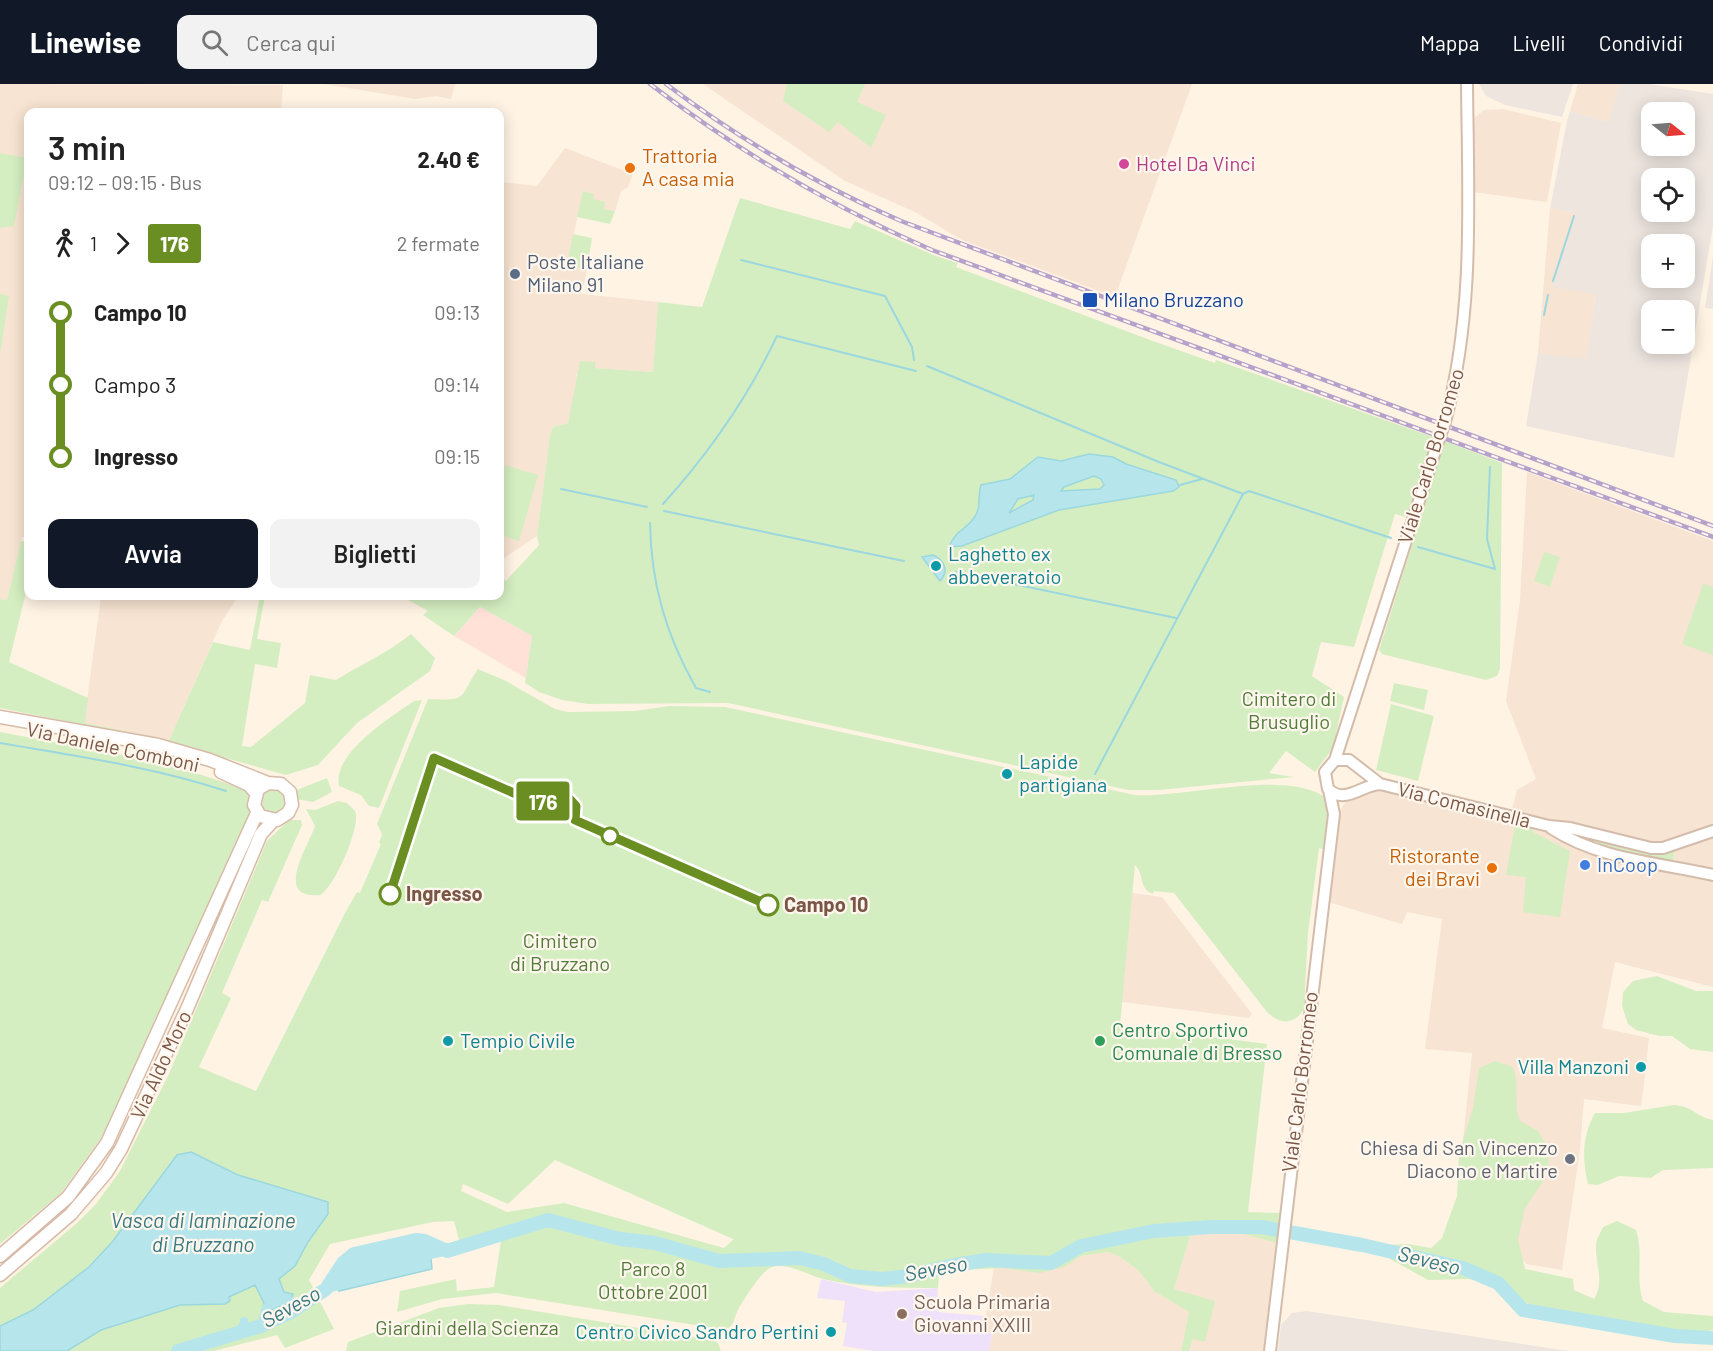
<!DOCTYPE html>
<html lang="it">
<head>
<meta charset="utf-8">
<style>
	body { margin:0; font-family:Barlow,sans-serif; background:#f2f2f2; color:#222; height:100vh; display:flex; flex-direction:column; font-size:22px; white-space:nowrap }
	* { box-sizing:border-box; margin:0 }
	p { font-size:20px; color:#767676 }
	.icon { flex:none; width:33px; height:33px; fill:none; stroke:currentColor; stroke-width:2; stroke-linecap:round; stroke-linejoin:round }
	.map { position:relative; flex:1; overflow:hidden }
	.drawer { position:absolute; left:24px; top:24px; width:480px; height:492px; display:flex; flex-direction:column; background:#fff; border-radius:12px; box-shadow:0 3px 15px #0003 }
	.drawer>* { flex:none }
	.badge { padding:0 12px; border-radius:4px; font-size:21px; line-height:39px }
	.needle { width:39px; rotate:107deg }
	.fabs { position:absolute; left:1641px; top:18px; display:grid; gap:12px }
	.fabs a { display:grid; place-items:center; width:54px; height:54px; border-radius:12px; background:#fff; box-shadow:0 3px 15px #0003; font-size:30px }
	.map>.badge { position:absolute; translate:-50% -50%; box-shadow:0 0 0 3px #fff }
	.legs { display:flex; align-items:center; gap:9px; height:66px; padding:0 24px; font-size:20px }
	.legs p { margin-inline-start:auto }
	.overview { display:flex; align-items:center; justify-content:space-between; height:102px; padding:0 24px }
	h1 { font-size:33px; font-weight:600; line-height:45px }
	.cta { display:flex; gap:12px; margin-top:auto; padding:12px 24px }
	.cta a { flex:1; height:69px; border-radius:12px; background:#111827; color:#fff; font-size:24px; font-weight:600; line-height:69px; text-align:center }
	.cta a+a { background:#f2f2f2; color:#222 }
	ul { padding:0 24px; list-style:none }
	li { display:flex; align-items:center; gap:21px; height:72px; font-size:22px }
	li i { display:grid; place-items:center; width:9px; height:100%; margin:0 8px; background:currentColor }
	li i::after { content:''; width:15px; height:15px; margin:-8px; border:4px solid; border-radius:50%; background:#fff }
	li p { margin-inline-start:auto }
	li:first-child i { background:linear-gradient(#0000 50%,currentColor 0) }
	li:last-child i { background:linear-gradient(currentColor 50%,#0000 0) }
	header { display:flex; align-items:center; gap:36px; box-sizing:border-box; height:84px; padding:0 30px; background:#111827; color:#fff }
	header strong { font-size:28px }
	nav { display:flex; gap:33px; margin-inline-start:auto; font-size:21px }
	.search { width:420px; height:54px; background:#f2f2f2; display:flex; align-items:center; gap:15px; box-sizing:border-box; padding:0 21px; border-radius:12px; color:#767676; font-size:22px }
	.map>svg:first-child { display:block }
	.residential { fill:#f7e4d2 }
	.commercial { fill:#ffe1d8 }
	.industrial { fill:#eee5df; fill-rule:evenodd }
	.education { fill:#f0e1fb }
	.green { fill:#d5eec1; fill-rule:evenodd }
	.water { fill:#b6e6eb; stroke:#9bd7de; stroke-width:1.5; fill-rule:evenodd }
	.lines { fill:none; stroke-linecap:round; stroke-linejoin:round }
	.stream { stroke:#9bd7de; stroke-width:2 }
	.canal { stroke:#b6e6eb; stroke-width:8 }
	.river { stroke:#b6e6eb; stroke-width:14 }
	.tertiary-casing { stroke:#d4bcab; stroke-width:14 }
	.secondary-casing { stroke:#d7bba8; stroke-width:15 }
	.tertiary { stroke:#fff; stroke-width:10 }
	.secondary { stroke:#fff; stroke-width:12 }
	.rail-casing { stroke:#b5a1ca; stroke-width:4.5 }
	.rail { stroke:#fff7ed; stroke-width:2; stroke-dasharray:7; stroke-linecap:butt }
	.tertiary-bridge-casing { stroke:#d4bcab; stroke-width:14; stroke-linecap:butt }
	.tertiary-bridge { stroke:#fff; stroke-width:10 }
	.line-1-casing { stroke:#fff; stroke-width:14 }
	.line-1 { stroke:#6b8e23; stroke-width:9 }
	.hotel-dot { fill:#d1479c; stroke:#fff7ed; stroke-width:2 }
	.food-dot { fill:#e8710a; stroke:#fff7ed; stroke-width:2 }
	.service-dot { fill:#5c6f8a; stroke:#fff7ed; stroke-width:2 }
	.transit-dot { fill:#1a4fb4; stroke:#fff7ed; stroke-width:2 }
	.culture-dot { fill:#0f9aa8; stroke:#fff7ed; stroke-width:2 }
	.stop-1-dot { fill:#fff; stroke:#6b8e23; stroke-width:3 }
	.shop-dot { fill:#3f7fe0; stroke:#fff7ed; stroke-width:2 }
	.leisure-dot { fill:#2e9e5b; stroke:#fff7ed; stroke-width:2 }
	.worship-dot { fill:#6b7280; stroke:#fff7ed; stroke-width:2 }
	.education-dot { fill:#8d6e63; stroke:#fff7ed; stroke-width:2 }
	.labels { text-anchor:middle; stroke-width:4.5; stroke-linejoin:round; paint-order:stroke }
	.food-label { font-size:20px; fill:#c56008; stroke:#fff7ed; text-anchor:start }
	.hotel-label { font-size:20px; fill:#b23c85; stroke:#fff7ed; text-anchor:start }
	.service-label { font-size:20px; fill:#4e5e75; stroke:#fff7ed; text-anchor:start }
	.transit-label { font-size:20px; fill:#164399; stroke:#fff7ed; text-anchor:start }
	.street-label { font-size:20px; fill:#7a5646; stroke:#fff7ed }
	.culture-label { font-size:20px; fill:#0d838f; stroke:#fff7ed; text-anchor:start }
	.park-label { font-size:20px; fill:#517b3b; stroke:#fff7ed }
	.shop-label { font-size:20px; fill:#366cbe; stroke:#fff7ed; text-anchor:start }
	.stop-label { font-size:20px; font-weight:bold; fill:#7a5646; stroke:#fff7ed; text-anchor:start }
	.leisure-label { font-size:20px; fill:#27864d; stroke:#fff7ed; text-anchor:start }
	.worship-label { font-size:20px; fill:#5b616d; stroke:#fff7ed; text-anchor:end }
	.education-label { font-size:20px; fill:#785e54; stroke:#fff7ed; text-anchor:start }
	.water-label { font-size:21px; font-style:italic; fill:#387982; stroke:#fff7ed }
</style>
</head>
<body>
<header>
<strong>Linewise</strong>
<div class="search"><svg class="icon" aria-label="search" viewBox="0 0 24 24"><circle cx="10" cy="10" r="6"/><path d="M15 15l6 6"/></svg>Cerca qui</div>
<nav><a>Mappa</a><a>Livelli</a><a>Condividi</a></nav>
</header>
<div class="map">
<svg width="1713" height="1267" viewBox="0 0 1713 1267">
	<rect width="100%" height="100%" fill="#fff3e4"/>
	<!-- residential -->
	<path class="residential" d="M0 0 283 1 281 28H28V453H22L7 516 0 515Z
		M324 0H455L451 15 436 12 415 15Z
		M703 0H1192L1115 213 962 156 915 128 845 97Z
		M1578 0H1620L1608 38 1570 27Z
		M1503 25 1561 39 1547 118 1473 108V35L1484 26Z
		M565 64 633 90 628 103 621 107 615 127 604 125 583 108 567 181 587 185 582 210 658 218 653 288 595 284 576 291 578 295 568 339 553 343 550 351 537 452 500 477V98L537 102Z
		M1550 124 1576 129 1596 210 1586 276 1538 269Z
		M1527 388 1713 457V746L1663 762 1511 730 1517 706 1536 695 1506 617 1520 516Z
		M101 512H238L221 539 169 656 84 639Z
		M1381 702 1506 732 1672 783 1676 762 1713 749V903L1615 878 1602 944 1649 954 1644 1000 1641 1022 1584 1015 1580 1066 1562 1186 1526 1180 1459 1095 1472 969 1425 965 1442 835 1407 828 1402 840 1325 817 1337 731 1348 714Z
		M1132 809 1162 813 1252 930 1249 934 1122 918Z
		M1216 1142 1278 1159 1265 1267H1189L1193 1255 1214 1217 1174 1205 1191 1149Z
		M1108 1168 1120 1173 1138 1186 1155 1208 1189 1228 1181 1267H989L992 1249 983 1247 994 1184 1063 1183 1081 1172Z"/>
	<!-- commercial -->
	<path class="commercial" d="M480 523 532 552 526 594 454 552Z"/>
	<!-- industrial -->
	<path class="industrial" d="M1479 0H1573L1562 33 1505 21 1486 12Z
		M1620 0H1649L1713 10V142L1674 374 1526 342 1538 269 1586 275 1596 210 1552 203 1576 129 1550 124 1567 37 1570 27 1608 38ZM1652 28H1684V62H1652ZM1652 94H1684V128H1652ZM1684 160V194H1652V160ZM1652 226H1684V260H1652Z
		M1713 172V225L1705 224Z
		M1307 1227 1568 1267H1278L1281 1241 1292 1229Z"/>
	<!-- education -->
	<path class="education" d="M821 1195 876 1208 938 1204 937 1228 985 1232 983 1247 992 1249 989 1267H874L843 1262 847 1239 842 1238 845 1217 817 1214Z"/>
	<!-- green -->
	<path class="green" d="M787 0H865L857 18 886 31 871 64 838 38 829 48 783 17Z
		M0 69 27 74 14 142 0 144Z
		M583 107 594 110 593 115 605 118 604 125 615 127 610 140 577 133Z
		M740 114 850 145 855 137 936 172 958 179 956 183 1150 256 1215 279 1216 276 1433 353 1406 433 1395 430 1354 563 1321 558 1312 592 1344 613 1333 664 1315 688 1286 667 1269 689 1294 693 1159 706H1128L728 619 588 620 562 616 539 608 525 599 532 552 480 523 454 552 423 531 428 527 401 512H500V492L506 497 539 461 537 452 550 351 553 343 568 339 580 277 595 278V284L653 288 658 218 702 223Z
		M573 150 592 154 587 185 567 181Z
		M0 210 9 212 0 270Z
		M1445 357 1502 379 1500 585 1497 592 1486 596 1382 570 1379 566Z
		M505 381 538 391 519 457 500 451V400Z
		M21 457 28 458V500L9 578 88 614 85 639 169 656 213 558 250 566 260 512H265L257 555 281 559 277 584 255 580 242 662 251 663 305 619 310 591 336 596C361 580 388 569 411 550L435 574 430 587 357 639 318 681 286 691 169 658 0 624V515L7 516Z
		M1544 468 1560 473 1550 503 1534 497Z
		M1703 500 1713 503V571L1682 560Z
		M478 585 506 597 555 625 568 628 635 627 669 622 725 623 1135 711C1186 714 1284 685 1325 713L1327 732 1323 765 1319 764 1308 849 1304 925C1294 941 1280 941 1267 928L1174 809 1154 807 1153 810C1138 804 1145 791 1135 781L1120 941 1267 960 1248 1128 1281 1129 1278 1159 1217 1143 1215 1148 1203 1145 1191 1149 1174 1205 1215 1217 1205 1258 1193 1255 1189 1267H1181L1189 1228 1155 1208 1138 1186 1120 1173 1108 1168 1081 1172 1064 1183 1040 1189 1003 1184 939 1187 938 1204C900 1204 861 1204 823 1195 809 1192 781 1174 767 1186 759 1192 741 1219 737 1228 733 1237 735 1240 726 1246L496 1209 442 1215 397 1228 400 1207 456 1195 457 1207 494 1203 501 1157 462 1168 454 1137 433 1138 330 1160 309 1196 334 1245 285 1264 277 1251 214 1267H0V1204L77 1139 96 1120 120 1087 169 990 267 757 289 736H301L302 741 268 818 262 816 222 909 231 914 199 983 256 1007 345 829 357 808 360 809 381 760 379 759 382 750 377 740 428 615C470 617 458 614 478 585ZM555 1076 733 1155H734L724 1164 564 1119 507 1128 461 1107 463 1100 508 1120Z
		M1394 599 1428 606 1424 626 1390 617Z
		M422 616 379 724 369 722 361 711 339 702C332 669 391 633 414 617Z
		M1391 620 1434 632 1418 697 1376 686Z
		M0 648 166 679 247 706 252 729 111 1040 61 1109 0 1160Z
		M327 694 332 708 313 718 296 715 295 709 299 705Z
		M261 717a12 12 0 1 1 24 0a12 12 0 1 1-24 0Z
		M338 717 347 719 355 727C362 741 334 804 320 811 272 816 309 761 315 742L306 725 315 726Z
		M1515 741 1533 745V748L1570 767 1560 833 1523 828 1526 793 1506 791Z
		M1570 744 1651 764 1676 760 1672 783 1570 756Z
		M1657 892 1696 907H1713V968L1690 965 1672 952H1659L1636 946 1628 940 1622 922 1623 908 1633 897Z
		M1495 977 1513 983C1520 1001 1513 1019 1520 1037L1538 1047 1547 1062 1549 1077 1544 1096 1525 1124 1518 1155 1525 1185 1573 1195 1574 1206 1594 1215C1605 1198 1595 1179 1596 1161 1596 1155 1601 1148 1603 1143L1617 1137 1636 1146C1644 1169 1635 1194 1643 1217L1664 1228 1713 1232V1246L1700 1248 1653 1244 1560 1229 1506 1213 1487 1198 1468 1195 1428 1196 1383 1171 1387 1161 1408 1160 1431 1164 1442 1154 1457 1112 1459 1069 1473 1024 1479 984Z
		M1674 1021C1695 1023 1696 1033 1713 1036V1084L1663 1086 1651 1094 1619 1092 1598 1101 1588 1100C1582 1075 1582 1052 1595 1029H1624Z
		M468 1220 499 1221 712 1256 718 1259 721 1267H346L348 1258 439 1224Z"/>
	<!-- water -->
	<path class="water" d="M1089 370 1113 373 1126 380 1176 396 1179 403 1173 407 1059 426 962 462 949 463C957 444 964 448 974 434 982 424 977 412 981 401L1010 395 1038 373 1061 377ZM1094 392 1101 395 1104 401 1100 405 1061 407 1064 403ZM1034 411 1033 416 1009 429 1018 415Z
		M933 471C945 476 949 488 940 497L922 473Z
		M191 1068 238 1091 328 1118V1130L308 1158 295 1182 279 1195 284 1208 293 1210 289 1222C279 1219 272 1229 262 1227L264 1219 255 1201 229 1213 230 1217 225 1220 180 1221 101 1246 67 1267H0V1242L33 1226 89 1183 113 1157 177 1071Z
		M417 1160 430 1165 432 1185 339 1207 337 1198 352 1176Z"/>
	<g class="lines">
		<!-- stream -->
		<path class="stream" d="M741 176 885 212 912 263 914 276
			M1553 197 1574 132
			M1544 231 1548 211
			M927 282 1159 378 1243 410
			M1180 401 1202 395
			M561 405 647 423
			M663 420C708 370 748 313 777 252L916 287
			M664 427 904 477
			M650 439C651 500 666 551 696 604L710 608
			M1418 463 1495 485 1487 455 1490 383
			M956 488 1176 534
			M0 659C76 672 153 683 226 707
			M1095 690 1243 410 1249 407 1391 454"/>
		<!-- canal -->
		<path class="canal" d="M423 1173 447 1167
			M326 1205 346 1200
			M282 1215 301 1219
			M261 1242 266 1223 272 1221
			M240 1249 244 1237"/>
		<!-- river -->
		<path class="river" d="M178 1267 261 1242 291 1228 326 1205 343 1179 354 1170 416 1156 425 1157 447 1167 548 1136 620 1155 655 1159 719 1177 799 1174 824 1180 850 1192 882 1195 909 1192 949 1182 986 1176 1051 1179 1081 1162 1154 1147 1211 1143H1261L1362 1161 1463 1184 1498 1199 1523 1226 1675 1252 1713 1254"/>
		<defs>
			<path id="tertiary" d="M1445 338C1475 228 1468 113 1467 0
				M1335 676 1439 355
				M1380 700C1361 701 1345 721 1328 705L1325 688 1335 676H1349L1380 700 1549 742 1570 744 1651 764H1663L1713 747
				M1551 744C1600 776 1657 778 1713 791
				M1270 1267 1334 730 1329 706"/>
			<path id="secondary" d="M0 633 158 661 210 676 268 699 281 700 290 708 292 721 288 729 277 736 260 732 254 721 258 705 268 699
				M221 688 249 701 256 709
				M0 1172 68 1113 107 1059 257 729
				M0 1191 71 1130 106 1089 121 1065 187 925 261 750 273 737"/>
		</defs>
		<!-- tertiary casing -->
		<use href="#tertiary" class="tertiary-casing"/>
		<!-- secondary casing -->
		<use href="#secondary" class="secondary-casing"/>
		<!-- tertiary -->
		<use href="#tertiary" class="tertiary"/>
		<!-- secondary -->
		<use href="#secondary" class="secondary"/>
		<defs>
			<path id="rail" d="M650 0C738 67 830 122 932 166L1713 453
				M666 0C739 55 817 101 901 137L1713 442"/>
		</defs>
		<!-- rail casing -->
		<use href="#rail" class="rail-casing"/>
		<!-- rail -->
		<use href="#rail" class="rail"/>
		<defs>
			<path id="tertiary-bridge" d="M1439 355 1445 338"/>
		</defs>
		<!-- tertiary-bridge casing -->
		<use href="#tertiary-bridge" class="tertiary-bridge-casing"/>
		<!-- tertiary-bridge -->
		<use href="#tertiary-bridge" class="tertiary-bridge"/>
	</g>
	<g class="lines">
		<defs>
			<path id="line-1" d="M390 810 434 674 541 721 552 711H566L576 722 575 736 768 821"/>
		</defs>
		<!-- line-1 casing -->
		<use href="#line-1" class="line-1-casing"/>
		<!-- line-1 -->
		<use href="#line-1" class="line-1"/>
	</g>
	<!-- markers -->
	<circle class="hotel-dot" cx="1124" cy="80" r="6"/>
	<g class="food-dot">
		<circle cx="630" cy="84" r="6"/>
		<circle cx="1492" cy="784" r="6"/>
	</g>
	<circle class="service-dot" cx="515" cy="190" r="6"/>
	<rect class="transit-dot" x="1082" y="208" width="16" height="16" rx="3"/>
	<g class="culture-dot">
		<circle cx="936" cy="482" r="6"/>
		<circle cx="1007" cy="690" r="6"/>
		<circle cx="448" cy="957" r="6"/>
		<circle cx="1641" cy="983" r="6"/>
		<circle cx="831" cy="1248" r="6"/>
	</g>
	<g class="stop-1-dot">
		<circle cx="610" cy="752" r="8"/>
		<circle cx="390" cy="810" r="10"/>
		<circle cx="768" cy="821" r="10"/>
	</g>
	<circle class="shop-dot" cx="1585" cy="781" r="6"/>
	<circle class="leisure-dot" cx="1100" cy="957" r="6"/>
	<circle class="worship-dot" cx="1570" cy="1075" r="6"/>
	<circle class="education-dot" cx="902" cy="1230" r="6"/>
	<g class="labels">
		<!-- food labels -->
		<g class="food-label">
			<text x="642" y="79">Trattoria<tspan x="642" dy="23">A casa mia</tspan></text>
			<text x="1480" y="779" text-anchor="end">Ristorante<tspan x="1480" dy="23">dei Bravi</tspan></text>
		</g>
		<!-- hotel labels -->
		<g class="hotel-label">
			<text x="1136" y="87">Hotel Da Vinci</text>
		</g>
		<!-- service labels -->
		<g class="service-label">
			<text x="527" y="185">Poste Italiane<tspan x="527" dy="23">Milano 91</tspan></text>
		</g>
		<!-- transit labels -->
		<g class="transit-label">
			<text x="1104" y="223">Milano Bruzzano</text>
		</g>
		<!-- street labels -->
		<g class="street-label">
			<text transform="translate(1431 372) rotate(-73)" y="7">Viale Carlo Borromeo</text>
			<text transform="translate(113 663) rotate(12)" y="7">Via Daniele Comboni</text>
			<text transform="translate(1464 721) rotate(14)" y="7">Via Comasinella</text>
			<text transform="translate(161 981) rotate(-65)" y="7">Via Aldo Moro</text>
			<text transform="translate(1300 998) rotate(-83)" y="7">Viale Carlo Borromeo</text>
		</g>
		<!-- culture labels -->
		<g class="culture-label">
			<text x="948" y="477">Laghetto ex<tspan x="948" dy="23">abbeveratoio</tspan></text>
			<text x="1019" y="685">Lapide<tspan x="1019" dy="23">partigiana</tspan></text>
			<text x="460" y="964">Tempio Civile</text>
			<text x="1629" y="990" text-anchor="end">Villa Manzoni</text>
			<text x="819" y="1255" text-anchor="end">Centro Civico Sandro Pertini</text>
		</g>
		<!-- park labels -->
		<g class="park-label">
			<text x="1289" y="622">Cimitero di<tspan x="1289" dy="23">Brusuglio</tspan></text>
			<text x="560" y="864">Cimitero<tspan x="560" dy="23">di Bruzzano</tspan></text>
			<text x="653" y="1192">Parco 8<tspan x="653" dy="23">Ottobre 2001</tspan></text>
			<text x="467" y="1251">Giardini della Scienza</text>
		</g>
		<!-- shop labels -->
		<g class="shop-label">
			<text x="1597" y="788">InCoop</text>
		</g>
		<!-- stop labels -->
		<g class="stop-label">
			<text x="406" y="817">Ingresso</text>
			<text x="784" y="828">Campo 10</text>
		</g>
		<!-- leisure labels -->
		<g class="leisure-label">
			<text x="1112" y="953">Centro Sportivo<tspan x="1112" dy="23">Comunale di Bresso</tspan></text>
		</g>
		<!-- worship labels -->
		<g class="worship-label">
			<text x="1558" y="1071">Chiesa di San Vincenzo<tspan x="1558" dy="23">Diacono e Martire</tspan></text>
		</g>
		<!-- education labels -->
		<g class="education-label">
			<text x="914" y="1225">Scuola Primaria<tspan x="914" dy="23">Giovanni XXIII</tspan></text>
		</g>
		<!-- water labels -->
		<g class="water-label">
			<text x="203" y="1144">Vasca di laminazione<tspan x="203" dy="24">di Bruzzano</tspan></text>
			<text transform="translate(1429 1177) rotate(14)" y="7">Seveso</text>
			<text transform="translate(936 1185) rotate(-10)" y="7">Seveso</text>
			<text transform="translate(291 1223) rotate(-29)" y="7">Seveso</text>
		</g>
	</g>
</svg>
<div class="fabs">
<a><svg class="needle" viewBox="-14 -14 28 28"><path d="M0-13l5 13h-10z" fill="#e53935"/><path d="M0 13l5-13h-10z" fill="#767676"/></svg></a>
<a><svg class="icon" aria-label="locate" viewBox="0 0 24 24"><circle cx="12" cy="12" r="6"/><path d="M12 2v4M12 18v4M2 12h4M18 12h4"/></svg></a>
<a>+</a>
<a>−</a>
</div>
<b class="badge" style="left:543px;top:717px;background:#6b8e23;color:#fff">176</b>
<section class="drawer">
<div class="overview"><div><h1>3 min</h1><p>09:12 – 09:15 · Bus</p></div><b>2.40 €</b></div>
<div class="legs"><svg class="icon" aria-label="walk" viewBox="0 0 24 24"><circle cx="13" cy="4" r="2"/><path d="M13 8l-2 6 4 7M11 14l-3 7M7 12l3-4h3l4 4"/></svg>1<svg class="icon" aria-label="forward" viewBox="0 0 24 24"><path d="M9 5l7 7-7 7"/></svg><b class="badge" style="background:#6b8e23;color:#fff">176</b><p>2 fermate</p></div>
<ul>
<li><i style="color:#6b8e23"></i><b>Campo 10</b><p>09:13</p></li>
<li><i style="color:#6b8e23"></i><span>Campo 3</span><p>09:14</p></li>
<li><i style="color:#6b8e23"></i><b>Ingresso</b><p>09:15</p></li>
</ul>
<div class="cta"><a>Avvia</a><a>Biglietti</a></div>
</section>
</div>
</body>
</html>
